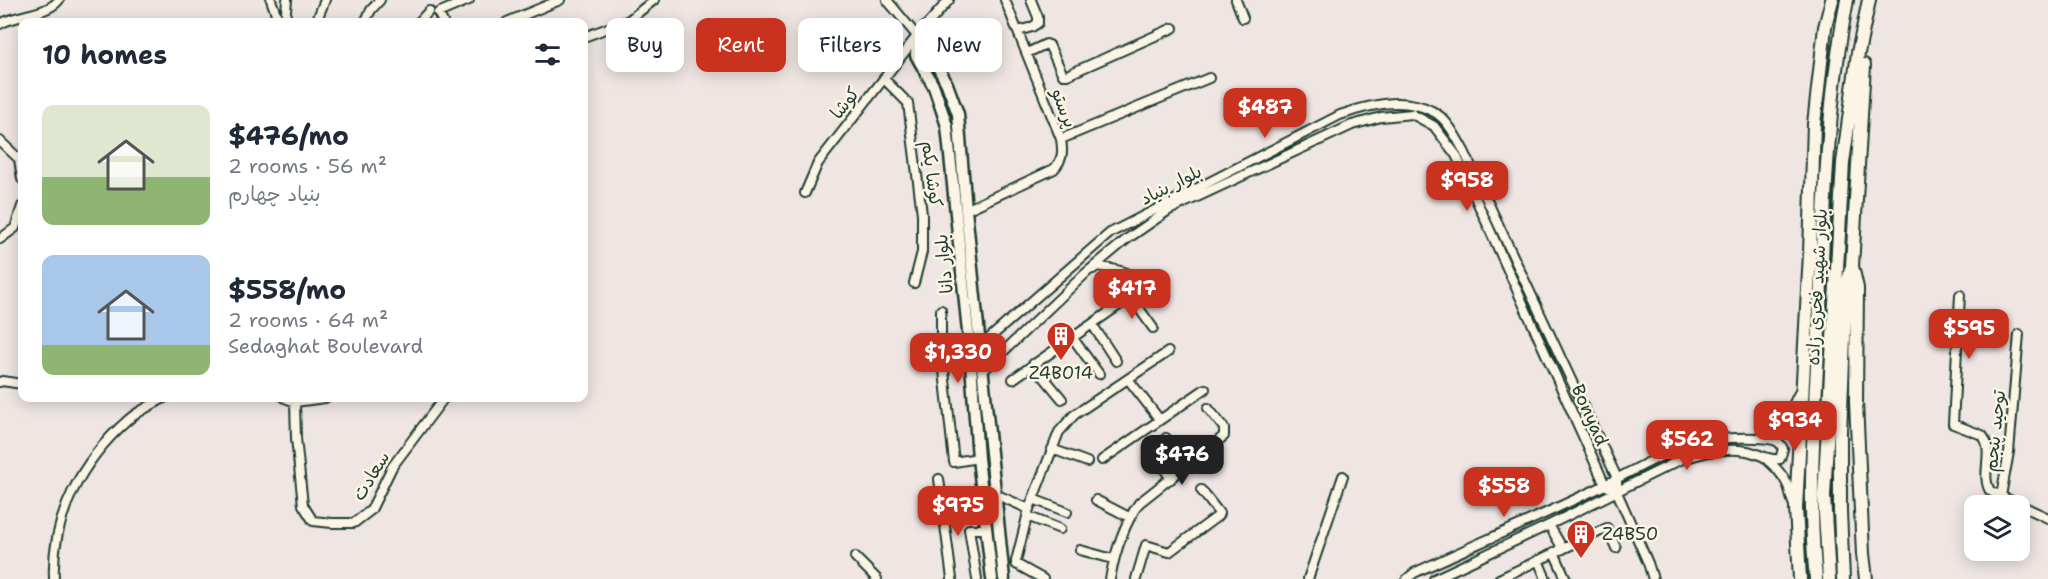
<!DOCTYPE html>
<meta charset="utf-8">
<style>
:root{--surface:#fff;--page:#f2f2f3;--text:#1f2937;--muted:#747a83;--accent:#c8321e}
body{margin:0;font-family:"Shantell Sans","Playpen Sans Arabic",sans-serif;background:var(--page);color:var(--text);height:100vh;display:flex;flex-direction:column;font-size:22px;white-space:nowrap}
*{box-sizing:border-box;margin:0}
p{font-size:20px;color:var(--muted)}
.icon{flex:none;width:33px;height:33px;fill:none;stroke:currentColor;stroke-width:2;stroke-linecap:round;stroke-linejoin:round}
.map{position:relative;flex:1;overflow:hidden}
.drawer{position:absolute;left:18px;top:18px;width:570px;height:384px;display:flex;flex-direction:column;background:var(--surface);border-radius:12px;box-shadow:0 3px 15px #0003}
.drawer>*{flex:none}
.top-card{position:absolute;left:606px;top:18px;width:570px;height:54px;display:flex;gap:12px}
.tools{position:absolute;left:1964px;top:495px;display:grid;gap:12px}
.tools a{display:grid;place-items:center;width:66px;height:66px;border-radius:12px;background:var(--surface);box-shadow:0 3px 15px #0003;font-size:30px}
.price{position:absolute;translate:-50% -51px;padding:0 14px;border-radius:12px;background:var(--accent);color:#fff;font-size:20px;line-height:39px;filter:drop-shadow(0 2px 3px #0008)}
.price::after{content:'';position:absolute;left:50%;top:36px;width:18px;height:14px;margin-left:-9px;background:inherit;clip-path:polygon(0 0,100% 0,50% 100%)}
.price.selected{background:#222;color:#fff}
ul{padding:0;list-style:none}
li{display:flex;align-items:center;gap:18px;height:150px;padding:0 24px}
li span{display:grid;place-items:center;flex:none;width:168px;height:120px;border-radius:12px;color:#555}
li>.icon{margin-inline-start:auto}
span .icon{width:72px;height:72px;fill:#fffc;stroke-width:1}
li b{font-size:26px}
h2{display:flex;justify-content:space-between;align-items:center;height:72px;padding:0 24px;font-size:26px}
.chip{padding:0 21px;border-radius:12px;background:var(--surface);box-shadow:0 3px 15px #0003;font-size:21px;line-height:54px}
.chip.selected{background:var(--accent);color:#fff}
.map>svg:first-child{display:block}
</style>
<div class="map">
<svg width="2048" height="579" viewBox="0 0 2048 579">
<rect width="100%" height="100%" fill="#efe5e2"/>
<filter id="ink" filterUnits="userSpaceOnUse"><feTurbulence type="fractalNoise" baseFrequency=".0167" numOctaves="2"/><feDisplacementMap in="SourceGraphic" scale="12" xChannelSelector="R" yChannelSelector="G"/><feConvolveMatrix kernelMatrix="1 2 1 2 8 2 1 2 1" color-interpolation-filters="sRGB"/></filter>
<g filter="url(#ink)">
<g fill="none" stroke-linecap="round" stroke-linejoin="round">
<!-- street casing -->
<g stroke="#1f3d34" stroke-width="12">
<path id="street" d="M271 0 279 22
M887 0 917 36
M1236 0 1243 18
M285 22 287 0
M316 22 325 0
M365 22 371 10 380 0
M419 22 429 11
M443 22 438 13 469 0
M507 22 560 0
M0 24C16 14 47 15 59 0
M1018 31 1032 27 1038 23V17L1031 0
M584 37 629 20 654 0
M1027 53 1046 44 1049 45 1063 75H1067L1173 28
M884 79 908 103 922 214V252L914 283
M1061 139 1209 78
M0 141 19 159 22 179
M805 193 818 163 917 36 949 0
M966 210 1054 169C1063 159 1063 152 1061 139L1005 0
M0 239 15 228 22 206
M1960 295 1953 424 1982 435C1995 450 1980 475 1990 491L2048 518
M1131 297 1153 328
M941 310V343L954 462 978 458
M1092 324 1116 361
M1072 337 1099 374
M978 348 1110 233 1340 115C1369 105 1403 96 1432 111 1447 118 1456 137 1464 151L1617 478V492
M1033 364 1062 399
M982 372 1086 273 1127 239 1169 210 1352 125 1381 117 1412 114 1434 126 1456 155 1605 485 1617 492 1648 563 1653 579
M1013 379 1138 292 1141 286C1136 271 1111 269 1097 266L1093 269
M1128 379 1160 420 1205 389
M0 382 2 381 22 384
M285 398 295 402 325 398
M295 402 296 438 303 505 313 521 332 523H354L371 510 392 467 444 398
M1166 438 1188 466
M1760 438C1791 429 1787 411 1802 388
M1052 449 1087 462
M1152 451 1171 479
M1766 459C1775 467 1783 474 1788 486 1791 494 1790 500 1796 508
M1102 460 1160 420
M939 479 952 579
M995 494 1029 509
M2001 496 2009 452 2019 334
M1033 499 1067 512
M1096 500 1129 517
M1027 516 1060 529
M1549 525 1563 549
M1080 550 1113 559
M1554 552 1566 579
M855 557 877 579
M1538 560 1546 579
M54 579C51 517 82 460 128 420 138 411 152 405 164 398
M977 579 969 529H985
M1043 579 1016 564V561L1029 509 1059 432 1074 415 1168 352
M1110 579C1115 552 1123 526 1139 503L1224 436V428L1208 408
M1136 579 1146 545 1169 552 1218 516 1219 513 1201 490
M1308 579 1343 476
M1407 579 1414 573C1475 545 1536 518 1597 489 1629 473 1662 453 1696 442 1709 438 1767 435 1778 442 1781 444 1781 445 1783 449L1780 459C1768 461 1758 453 1747 451 1724 447 1702 453 1680 460L1549 525 1434 579
M1499 579 1607 528 1616 548"/>
</g>
<!-- secondary casing -->
<g stroke="#1f3d34" stroke-width="15">
<path id="secondary" d="M917 36 925 43 947 84 958 114 966 210 1004 579
M917 36 916 55 934 87 947 126 970 351 978 458 992 579"/>
</g>
<!-- primary casing -->
<g stroke="#1f3d34" stroke-width="16">
<path id="primary" d="M1864 65 1852 266 1857 288 1856 402 1863 554 1866 579
M1800 579 1796 508 1810 253 1814 124 1825 27 1832 0
M1816 579C1807 496 1815 413 1819 330 1824 220 1826 108 1847 0
M1829 579 1824 496 1843 163 1858 53 1869 0
M1843 579 1840 511V432L1846 289 1851 269"/>
</g>
<!-- street -->
<use href="#street" stroke="#fcf5e5" stroke-width="8"/>
<!-- secondary -->
<use href="#secondary" stroke="#fcf5e5" stroke-width="10"/>
<!-- primary -->
<use href="#primary" stroke="#fcf5e5" stroke-width="12"/>
</g>
</g>
<!-- icons -->
<defs>
<g id="building-pin" transform="scale(1.5)"><path d="M0 17L-7.5 6A9.5 9.5 0 1 1 7.5 6Z" fill="#c8321e" stroke="#fcf5e5"/><path d="M-4-6H4V6H1V3H-1V6H-4ZM-2.5-4.3h1.7v1.8h-1.7ZM.8-4.3h1.7v1.8H.8ZM-2.5-1h1.7V.8h-1.7ZM.8-1h1.7V.8H.8Z" fill="#fff"/></g>
</defs>
<g fill-rule="evenodd">
<use href="#building-pin" x="1061" y="336"/>
<use href="#building-pin" x="1581" y="534"/>
</g>
<g text-anchor="middle" dominant-baseline="central" stroke-width="5" stroke-linejoin="round" paint-order="stroke">
<!-- street labels -->
<g font-size="18" fill="#1f3d34" stroke="#fcf5e5">
<text transform="translate(845 103) rotate(-52)">کوشا</text>
<text transform="translate(1064 108) rotate(69)">پرستو</text>
<text transform="translate(932 174) rotate(83)">کوشا یکم</text>
<text transform="translate(1171 185) rotate(-27)">بلوار بنیاد</text>
<text transform="translate(944 264) rotate(-96)">بلوار دانا</text>
<text transform="translate(1817 287) rotate(-87)">بلوار شهید فخری زاده</text>
<text transform="translate(1590 415) rotate(66)">Bonyad</text>
<text transform="translate(1995 431) rotate(-84)">توحید پنجم</text>
<text transform="translate(371 476) rotate(-59)">سعادت</text>
</g>
<!-- poi labels -->
<g font-size="18" fill="#1f3d34" stroke="#fcf5e5">
<text x="1061" y="373">Z4B014</text>
<text x="1602" y="534" text-anchor="start">Z4B50</text>
</g>
</g>
</svg>
<div class="tools">
<a><svg class="icon" aria-label="layers" viewBox="0 0 24 24"><path d="M12 4l9 5-9 5-9-5zM3 14l9 5 9-5"/></svg></a>
</div>
<b class="price" style="left:1265px;top:139px">$487</b>
<b class="price" style="left:1467px;top:212px">$958</b>
<b class="price" style="left:1132px;top:320px">$417</b>
<b class="price" style="left:1969px;top:360px">$595</b>
<b class="price" style="left:958px;top:384px">$1,330</b>
<b class="price" style="left:1795px;top:452px">$934</b>
<b class="price" style="left:1687px;top:471px">$562</b>
<b class="price selected" style="left:1182px;top:486px">$476</b>
<b class="price" style="left:1504px;top:518px">$558</b>
<b class="price" style="left:958px;top:537px">$975</b>
<div class="top-card">
<a class="chip">Buy</a>
<a class="chip selected">Rent</a>
<a class="chip">Filters</a>
<a class="chip">New</a>
</div>
<section class="drawer">
<h2>10 homes<svg class="icon" aria-label="filters" viewBox="0 0 24 24"><path d="M4 7h16M4 17h16"/><circle cx="9" cy="7" r="2"/><circle cx="15" cy="17" r="2"/></svg></h2>
<ul>
<li><span style="background:linear-gradient(#dfe7d0 60%,#8fb573 0)"><svg class="icon" aria-label="home" viewBox="0 0 24 24"><path d="M3 11l9-7 9 7M6 9v11h12V9"/></svg></span><div><b>$476/mo</b><p>2 rooms · 56 m²</p><p>بنیاد چهارم</p></div></li>
<li><span style="background:linear-gradient(#a9c7e8 75%,#8fb573 0)"><svg class="icon" aria-label="home" viewBox="0 0 24 24"><path d="M3 11l9-7 9 7M6 9v11h12V9"/></svg></span><div><b>$558/mo</b><p>2 rooms · 64 m²</p><p>Sedaghat Boulevard</p></div></li>
</ul>
</section>
</div>
